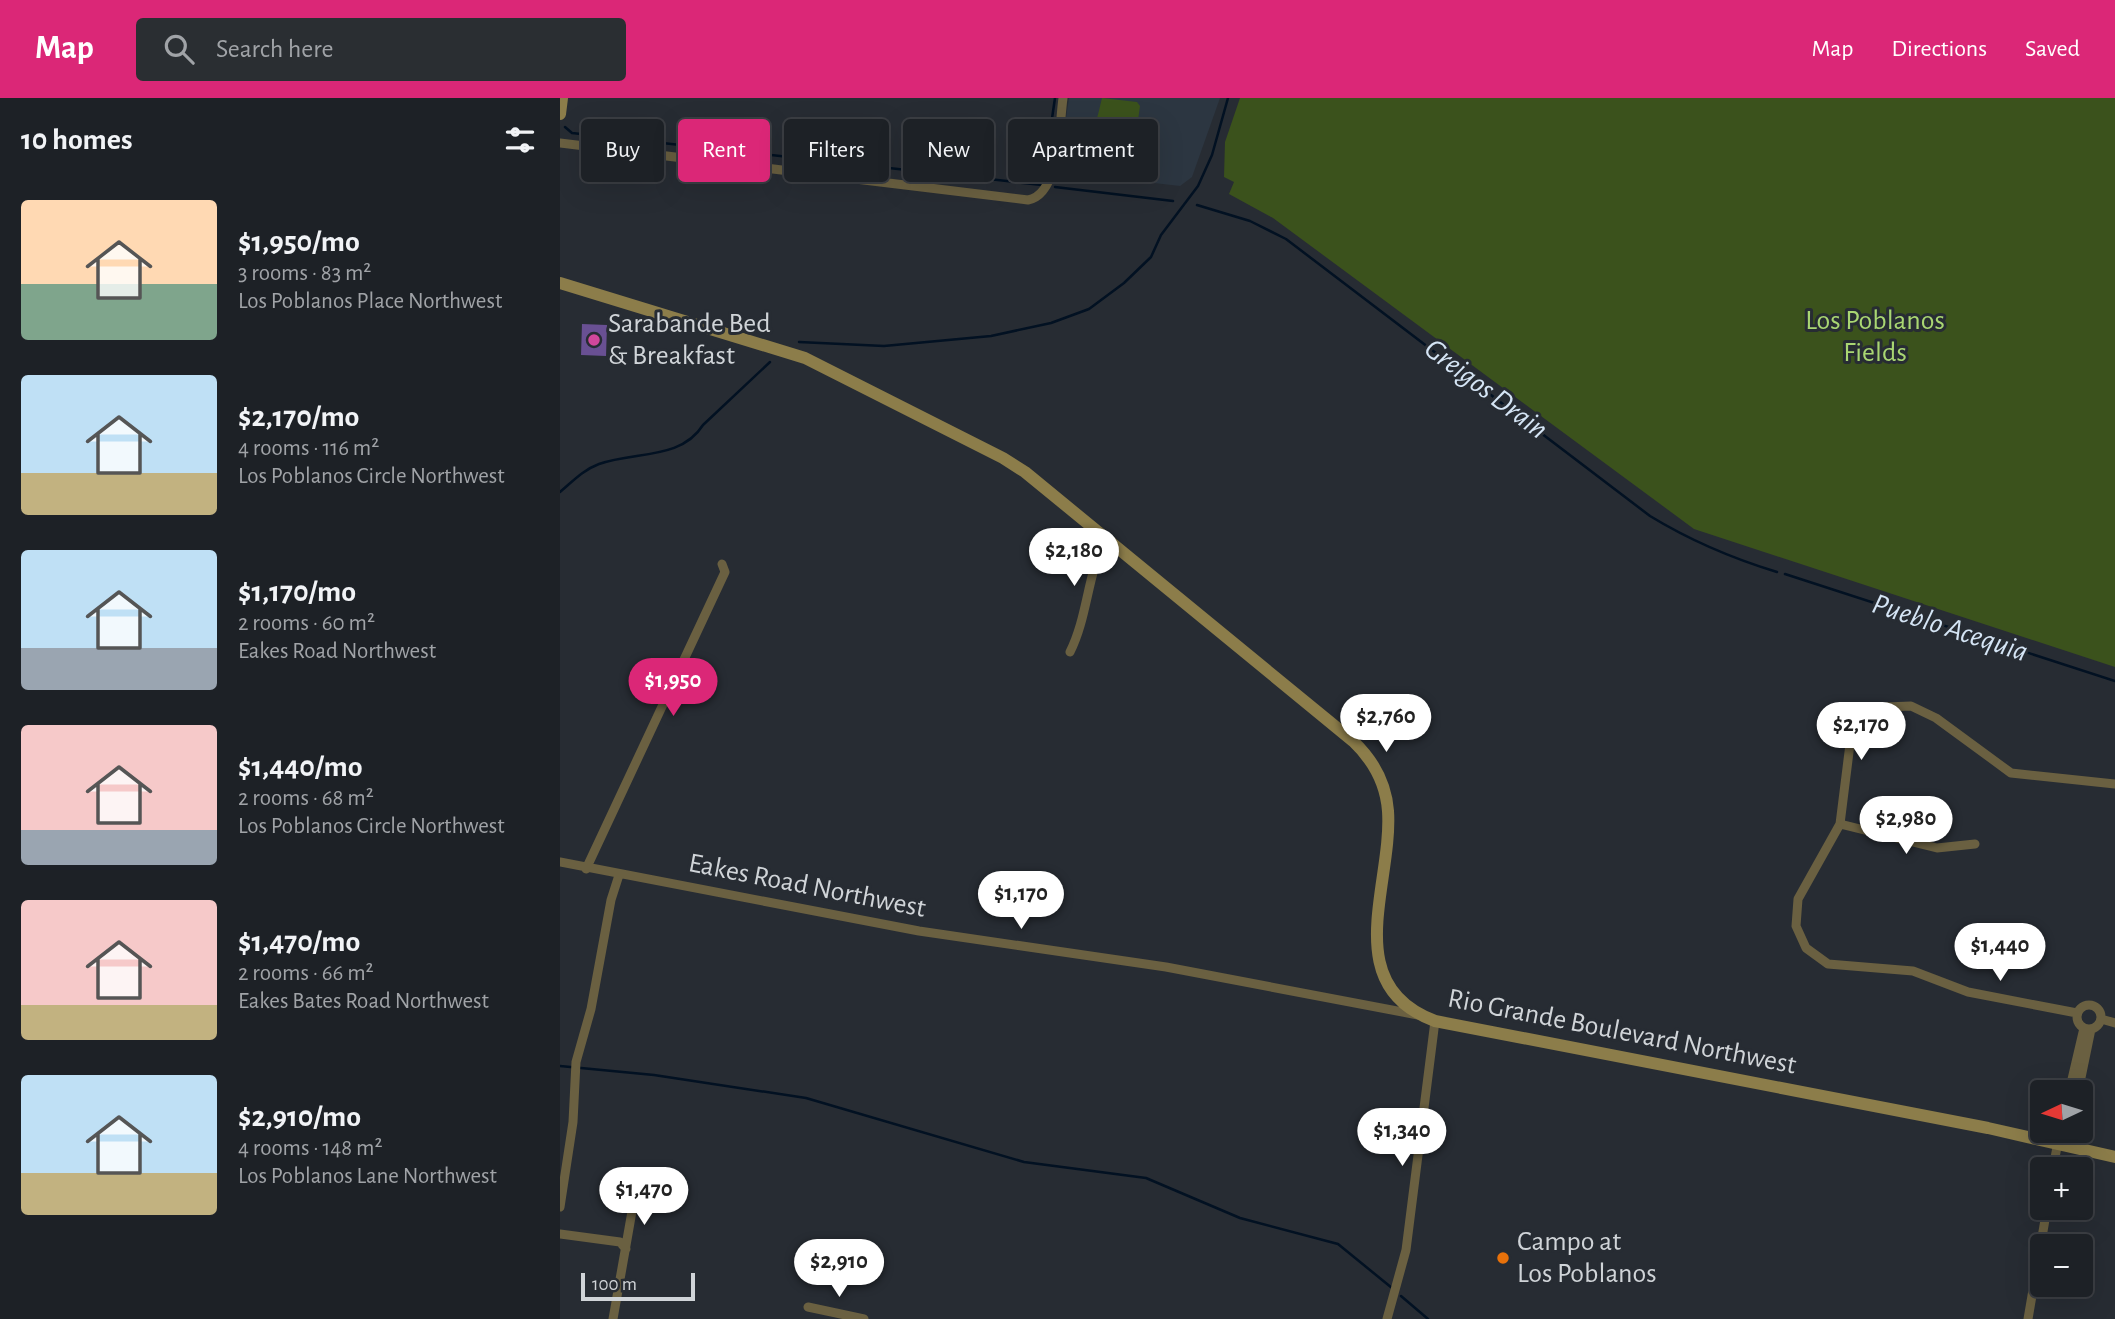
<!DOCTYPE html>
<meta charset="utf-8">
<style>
:root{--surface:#1d2126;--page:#2a2e32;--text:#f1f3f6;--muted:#a0a3a7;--line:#3b3e43;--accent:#db2777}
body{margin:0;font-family:"Alegreya Sans",sans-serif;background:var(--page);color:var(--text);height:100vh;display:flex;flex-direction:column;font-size:26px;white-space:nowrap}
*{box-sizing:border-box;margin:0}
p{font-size:23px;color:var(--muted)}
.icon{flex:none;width:38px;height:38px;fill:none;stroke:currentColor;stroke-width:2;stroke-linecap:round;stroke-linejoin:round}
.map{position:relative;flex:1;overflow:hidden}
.sheet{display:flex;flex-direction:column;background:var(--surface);width:560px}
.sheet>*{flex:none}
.banner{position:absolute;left:21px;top:21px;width:665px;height:63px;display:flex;gap:14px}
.needle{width:46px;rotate:266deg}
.fabs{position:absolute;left:1470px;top:982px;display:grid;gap:14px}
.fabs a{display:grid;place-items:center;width:63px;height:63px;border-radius:7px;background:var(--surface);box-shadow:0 7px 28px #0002,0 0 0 2px var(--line);font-size:35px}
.scale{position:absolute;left:21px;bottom:18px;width:114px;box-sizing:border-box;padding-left:7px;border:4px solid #d0d4d8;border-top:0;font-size:19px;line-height:24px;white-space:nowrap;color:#d0d4d8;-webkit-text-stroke:5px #272c33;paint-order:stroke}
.price{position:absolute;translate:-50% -60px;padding:0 16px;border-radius:24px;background:#fff;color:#222;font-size:23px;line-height:46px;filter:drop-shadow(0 2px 4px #0008)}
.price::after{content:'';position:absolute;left:50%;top:42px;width:21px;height:16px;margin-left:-10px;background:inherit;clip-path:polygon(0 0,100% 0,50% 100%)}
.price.active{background:var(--accent);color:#fff}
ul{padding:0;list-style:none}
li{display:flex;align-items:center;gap:21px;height:175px;padding:0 21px}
li span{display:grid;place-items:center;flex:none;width:196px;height:140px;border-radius:7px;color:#555}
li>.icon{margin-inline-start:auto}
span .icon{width:84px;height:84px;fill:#fffc;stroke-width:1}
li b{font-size:30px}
h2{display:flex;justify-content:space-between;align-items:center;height:84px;padding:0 21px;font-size:30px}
.chip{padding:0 24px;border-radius:7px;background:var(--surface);box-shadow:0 7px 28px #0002,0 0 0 2px var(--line);font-size:24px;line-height:63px}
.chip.active{background:var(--accent);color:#fff}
header{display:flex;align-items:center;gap:42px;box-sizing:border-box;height:98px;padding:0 35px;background:var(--accent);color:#fff}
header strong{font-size:33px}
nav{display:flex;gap:38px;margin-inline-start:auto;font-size:24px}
.search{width:490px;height:63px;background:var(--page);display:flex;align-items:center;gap:18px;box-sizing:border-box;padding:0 24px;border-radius:7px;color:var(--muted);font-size:26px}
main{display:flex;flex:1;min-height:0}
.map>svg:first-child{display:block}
</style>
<header>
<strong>Map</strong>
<div class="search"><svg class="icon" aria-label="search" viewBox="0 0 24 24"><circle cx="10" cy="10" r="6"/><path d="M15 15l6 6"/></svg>Search here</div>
<nav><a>Map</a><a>Directions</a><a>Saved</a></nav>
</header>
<main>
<section class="sheet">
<h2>10 homes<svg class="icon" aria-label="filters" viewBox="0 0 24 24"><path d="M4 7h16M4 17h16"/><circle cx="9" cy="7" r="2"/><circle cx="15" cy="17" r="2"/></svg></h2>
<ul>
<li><span style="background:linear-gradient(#ffd9b3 60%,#7fa58c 0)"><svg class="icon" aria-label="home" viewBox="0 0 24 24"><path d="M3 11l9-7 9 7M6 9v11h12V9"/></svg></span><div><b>$1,950/mo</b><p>3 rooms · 83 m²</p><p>Los Poblanos Place Northwest</p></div></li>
<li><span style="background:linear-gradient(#bfe0f5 70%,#c2b280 0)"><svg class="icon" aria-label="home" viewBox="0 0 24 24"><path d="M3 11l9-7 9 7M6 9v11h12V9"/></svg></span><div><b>$2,170/mo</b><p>4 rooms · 116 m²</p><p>Los Poblanos Circle Northwest</p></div></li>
<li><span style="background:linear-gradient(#bfe0f5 70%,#9aa5b1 0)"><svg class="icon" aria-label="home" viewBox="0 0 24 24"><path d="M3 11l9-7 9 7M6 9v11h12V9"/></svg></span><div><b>$1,170/mo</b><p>2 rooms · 60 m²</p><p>Eakes Road Northwest</p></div></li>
<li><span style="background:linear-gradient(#f6c9c9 75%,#9aa5b1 0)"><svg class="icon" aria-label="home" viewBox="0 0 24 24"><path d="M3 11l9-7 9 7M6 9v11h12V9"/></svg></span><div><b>$1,440/mo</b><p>2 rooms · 68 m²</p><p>Los Poblanos Circle Northwest</p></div></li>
<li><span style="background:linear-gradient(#f6c9c9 75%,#c2b280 0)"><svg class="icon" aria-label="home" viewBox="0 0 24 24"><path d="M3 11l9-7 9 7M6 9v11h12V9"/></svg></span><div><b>$1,470/mo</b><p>2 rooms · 66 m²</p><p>Eakes Bates Road Northwest</p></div></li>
<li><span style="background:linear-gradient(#bfe0f5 70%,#c2b280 0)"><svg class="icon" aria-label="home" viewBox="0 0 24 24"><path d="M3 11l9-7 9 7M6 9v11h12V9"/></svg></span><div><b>$2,910/mo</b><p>4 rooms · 148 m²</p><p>Los Poblanos Lane Northwest</p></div></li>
</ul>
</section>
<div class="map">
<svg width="1555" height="1221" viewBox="0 0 1555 1221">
<rect width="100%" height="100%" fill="#272c33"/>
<!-- built -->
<path fill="#2c3641" d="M509 0H660L632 79 620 88 498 74Z"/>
<!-- green -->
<path fill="#3b521c" d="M542 0 577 4 580 8 572 65 509 57 508 48C536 37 535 28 542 0Z
M680 0H1555V569L1134 431 713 120 669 96 674 84 664 79 665 44Z"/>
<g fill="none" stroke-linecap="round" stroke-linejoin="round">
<!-- stream -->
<path stroke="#021122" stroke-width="2.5" d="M5 29 12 35 482 87
M485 68 495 0
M495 89 613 103
M637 107 690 123 726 141 1090 418C1131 443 1171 460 1217 474
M239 244 324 248 431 238 491 225 529 211 564 185 591 159 601 137 638 88 652 57 668 0
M0 394C13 383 23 372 39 366 75 353 121 362 143 327L210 264
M1225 476 1555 583
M0 968 94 977 246 1000 464 1064 586 1080 680 1120 778 1146 832 1190
M841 1198 868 1221"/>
</g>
<!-- building -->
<path fill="#695093" d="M22 226 47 227 46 258 21 257Z"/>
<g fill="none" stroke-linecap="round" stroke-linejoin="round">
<!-- street -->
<path stroke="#6a6041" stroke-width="9" d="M0 45 468 102C500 96 499 28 503 0
M510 554C528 518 527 476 546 440
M1280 726 1377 750 1415 746
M0 764 359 833 606 869 858 917
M26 771 165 474 162 466
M1517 919a12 12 0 1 1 24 0a12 12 0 1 1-24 0Z
M1517 915 1408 894 1353 873 1268 866 1246 850 1236 828 1238 801 1280 726 1291 638 1304 620 1326 609 1351 608 1376 620 1451 675 1555 686
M1541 921 1555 925
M1509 994 1524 930
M1518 994 1531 931
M1509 1049 1512 1032
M1493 1071 1500 1032
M0 1109 13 1024 16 964 31 911 51 802 59 777
M0 1136 60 1144 66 1151
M248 1209 304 1221
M53 1221 74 1102
M827 1221 846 1152 875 923
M1468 1221 1487 1110"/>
<!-- secondary -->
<path stroke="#8c7d4a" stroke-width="12" d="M0 16 2 0
M0 185 245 260 443 360 465 374 793 643C813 662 826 686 828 713 833 786 778 887 875 923L1428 1030 1555 1059"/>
</g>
<!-- markers -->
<circle fill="#d1479c" stroke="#272c33" stroke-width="2.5" cx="34" cy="242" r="7"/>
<circle fill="#e8710a" stroke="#272c33" stroke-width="2.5" cx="943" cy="1160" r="7"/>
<g text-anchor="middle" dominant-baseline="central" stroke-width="6" stroke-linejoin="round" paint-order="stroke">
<!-- park labels -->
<g font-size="28" fill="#a9d672" stroke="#272c33">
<text x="1315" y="223">Los Poblanos<tspan x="1315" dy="32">Fields</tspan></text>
</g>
<!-- poi labels -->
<g font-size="28" fill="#d0d4d8" stroke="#272c33" text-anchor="start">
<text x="48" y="226">Sarabande Bed<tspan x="48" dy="32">&amp; Breakfast</tspan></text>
<text x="957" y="1144">Campo at<tspan x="957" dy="32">Los Poblanos</tspan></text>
</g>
<!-- street labels -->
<g font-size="28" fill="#d0d4d8" stroke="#272c33">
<text transform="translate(247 788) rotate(11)">Eakes Road Northwest</text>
<text transform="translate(1062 934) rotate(11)">Rio Grande Boulevard Northwest</text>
</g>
<!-- water labels -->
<g font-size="30" font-style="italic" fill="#d5e5f5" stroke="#272c33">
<text transform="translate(926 291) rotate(37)">Greigos Drain</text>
<text transform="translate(1390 530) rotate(18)">Pueblo Acequia</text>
</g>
</g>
</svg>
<div class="fabs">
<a><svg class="needle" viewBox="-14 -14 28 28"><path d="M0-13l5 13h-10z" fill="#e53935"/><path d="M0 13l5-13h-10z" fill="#a0a3a7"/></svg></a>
<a>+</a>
<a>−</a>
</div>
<div class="scale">100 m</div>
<b class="price" style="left:514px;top:490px">$2,180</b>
<b class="price active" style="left:113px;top:620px">$1,950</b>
<b class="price" style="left:826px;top:656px">$2,760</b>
<b class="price" style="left:1301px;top:664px">$2,170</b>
<b class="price" style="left:1346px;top:758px">$2,980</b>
<b class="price" style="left:461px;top:833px">$1,170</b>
<b class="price" style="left:1440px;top:885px">$1,440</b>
<b class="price" style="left:842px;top:1070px">$1,340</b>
<b class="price" style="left:84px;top:1129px">$1,470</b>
<b class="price" style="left:279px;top:1201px">$2,910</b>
<div class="banner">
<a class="chip">Buy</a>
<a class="chip active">Rent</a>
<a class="chip">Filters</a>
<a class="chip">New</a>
<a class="chip">Apartment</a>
</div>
</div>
</main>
